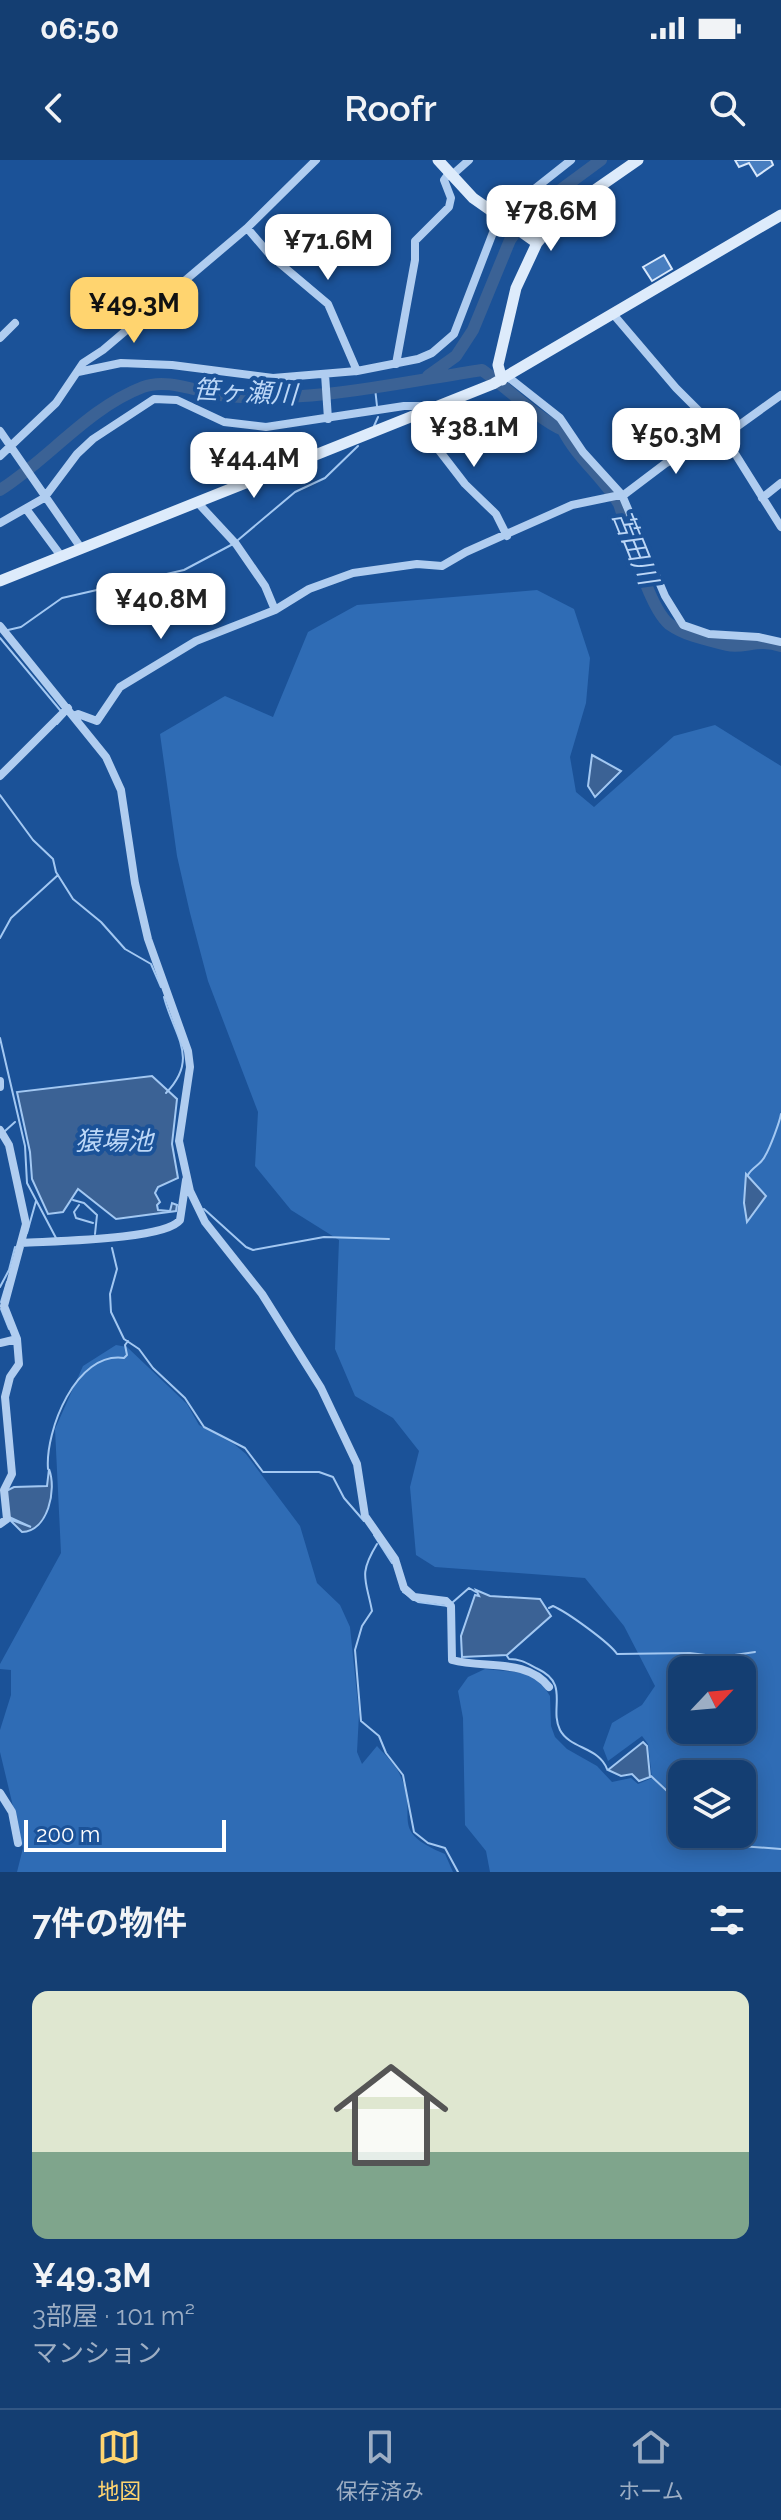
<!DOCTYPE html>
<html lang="ja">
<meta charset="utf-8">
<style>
:root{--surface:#143e72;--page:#21497a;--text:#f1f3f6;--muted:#9daec4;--line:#335784;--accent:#ffd46f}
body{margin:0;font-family:Raleway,"Noto Sans JP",sans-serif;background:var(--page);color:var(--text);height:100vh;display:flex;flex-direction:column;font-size:30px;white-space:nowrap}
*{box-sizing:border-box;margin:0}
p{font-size:26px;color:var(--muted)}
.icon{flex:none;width:44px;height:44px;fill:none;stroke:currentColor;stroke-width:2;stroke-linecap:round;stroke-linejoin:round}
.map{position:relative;height:1712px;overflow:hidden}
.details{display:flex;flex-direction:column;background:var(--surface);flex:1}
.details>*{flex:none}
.needle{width:52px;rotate:64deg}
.tools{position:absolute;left:668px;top:1496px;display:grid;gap:16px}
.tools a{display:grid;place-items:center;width:88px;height:88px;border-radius:16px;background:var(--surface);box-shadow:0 4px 20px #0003,0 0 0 2px var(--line);font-size:40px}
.scale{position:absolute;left:24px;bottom:20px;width:202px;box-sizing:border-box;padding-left:8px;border:4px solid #fff;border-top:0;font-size:22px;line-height:28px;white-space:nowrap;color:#fff;-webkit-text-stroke:6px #1b5298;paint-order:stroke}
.price{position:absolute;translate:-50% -68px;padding:0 18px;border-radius:16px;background:#fff;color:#222;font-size:26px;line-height:52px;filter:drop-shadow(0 2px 4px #0008)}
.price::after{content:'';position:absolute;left:50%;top:48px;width:24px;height:18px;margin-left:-12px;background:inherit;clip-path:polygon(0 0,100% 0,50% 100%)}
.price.selected{background:var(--accent);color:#111}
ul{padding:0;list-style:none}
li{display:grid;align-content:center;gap:16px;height:424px;padding:0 32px}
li+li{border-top:2px solid var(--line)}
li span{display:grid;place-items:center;height:248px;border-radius:16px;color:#555}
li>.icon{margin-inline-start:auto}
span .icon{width:144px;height:144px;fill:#fffc;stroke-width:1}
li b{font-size:34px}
h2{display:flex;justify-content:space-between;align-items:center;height:96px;padding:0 32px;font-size:34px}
.status{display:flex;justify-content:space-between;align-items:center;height:56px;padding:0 40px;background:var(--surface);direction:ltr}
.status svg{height:22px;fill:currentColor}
header{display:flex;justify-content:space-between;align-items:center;height:104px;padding:0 32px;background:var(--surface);font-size:36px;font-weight:600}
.tabs{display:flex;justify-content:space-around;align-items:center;height:112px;border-top:2px solid var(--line);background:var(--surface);font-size:22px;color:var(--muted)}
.tabs a{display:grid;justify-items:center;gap:4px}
.tabs .selected{color:var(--accent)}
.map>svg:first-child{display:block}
</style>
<div class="status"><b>06:50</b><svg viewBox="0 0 49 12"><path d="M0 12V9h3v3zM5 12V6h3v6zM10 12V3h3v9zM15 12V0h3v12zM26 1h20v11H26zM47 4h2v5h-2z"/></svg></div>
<header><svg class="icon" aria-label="back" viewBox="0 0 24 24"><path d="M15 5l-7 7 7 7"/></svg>Roofr<svg class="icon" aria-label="search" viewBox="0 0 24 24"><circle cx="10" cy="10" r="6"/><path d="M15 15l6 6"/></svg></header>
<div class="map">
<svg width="781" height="1712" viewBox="0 0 781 1712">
<rect width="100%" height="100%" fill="#1b5298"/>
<!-- green -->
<path fill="#2f6cb5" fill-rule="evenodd" d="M537 430 574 449 590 498 586 543 570 597 576 632 594 647 674 576 715 565 781 606V1712H490L486 1691 465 1665 463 1558 458 1531 468 1517 485 1509 524 1513 539 1519 550 1536 551 1566 555 1577 567 1589 597 1606 612 1622 631 1618 638 1624 652 1618 648 1584 642 1576 608 1601 603 1588 612 1563 642 1545 655 1526 624 1466 585 1418 435 1407 416 1395 410 1327 419 1291 393 1258 355 1236 335 1189 339 1080 291 1050 255 1006 258 952 208 821 190 753 177 696 160 574 225 536 273 557 308 472 357 445ZM682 1510H742V1570H682ZM682 1614H742V1674H726L720 1682 707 1679 709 1674H682Z
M116 1185 127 1187 187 1244 199 1265 234 1284 246 1294 300 1366 317 1423 340 1445 350 1467 359 1554 357 1592 362 1604 377 1586C385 1595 397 1606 401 1617 419 1659 387 1670 445 1694L453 1712H17L23 1688 0 1592V1570L11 1535V1510L0 1509V1504L61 1393 55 1269 83 1206Z"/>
<!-- water -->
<path fill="#3b6295" stroke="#a3c8f2" stroke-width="2" d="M592 595 621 611 595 637 588 626Z
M152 916 177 939 172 984 178 1018 158 1027 155 1033 160 1042 157 1045 158 1050 170 1051 172 1043 177 1045 176 1051 116 1059 78 1029 63 1052 48 1054 32 1019 30 992 17 932Z
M746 1014 766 1036 747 1062 744 1043Z
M49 1309C57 1330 48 1371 22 1372L9 1359 31 1367 9 1357 6 1331 14 1327 47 1326Z
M476 1430 490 1436 540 1439 551 1456 507 1495 462 1497 461 1476 475 1435 479 1436Z
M643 1582 647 1586 650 1617 639 1621 632 1614 621 1616 608 1610Z"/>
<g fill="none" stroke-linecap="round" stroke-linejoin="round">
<!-- stream -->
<path stroke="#a3c8f2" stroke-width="2" d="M375 228 377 246
M374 266 378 257
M238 380 295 332 325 318 358 286
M8 470 21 467 62 438 184 410 233 384
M0 478 60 550
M57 564 65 555
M0 635 33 680 53 699 56 712 73 739 101 762 125 789 151 804 161 827
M0 778 11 758 58 715
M164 837C174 876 200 898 166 933
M0 878 25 986 27 1023 56 1078
M5 971 15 962
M748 1015C752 1007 761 1005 765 996 770 988 780 961 781 954
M73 1040 84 1043 97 1055 95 1074
M79 1045 74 1052 76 1058 93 1063
M204 1049 246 1087 253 1090 324 1077 389 1079
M27 1073 36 1041
M112 1088 117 1109 110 1134 111 1152 124 1179 139 1189 153 1208 185 1238 204 1267 245 1288 263 1312H319L333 1317 344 1338 364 1361
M0 1127 9 1110 15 1087
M1 1142 7 1122
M1 1149 9 1169
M48 1309C45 1271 76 1191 124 1198L127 1195 125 1185 128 1181
M374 1375 392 1403
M377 1384C358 1415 366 1419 372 1451L362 1466 355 1490 361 1561 379 1576 386 1593 403 1615 414 1672 428 1683 445 1688 458 1712
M403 1432 418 1442 448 1446
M453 1442 469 1428 476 1432
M549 1448 553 1446C567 1452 610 1483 617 1494L690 1493 721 1497 755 1492
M507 1496 509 1499C522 1499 528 1504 538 1509 570 1524 549 1548 560 1570 570 1589 599 1587 607 1609
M651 1616 682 1645
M725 1678 740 1686 781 1689"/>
<!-- river -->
<path stroke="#3b6295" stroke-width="12" d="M428 216 456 196 473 170 510 80 529 53 601 0
M0 330C49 299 88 248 143 227 169 217 201 234 227 236 313 243 397 223 482 210 508 228 536 258 563 270 577 298 603 317 619 344 629 372 648 447 669 464 686 476 707 480 727 485 744 489 758 478 781 486"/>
</g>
<!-- building -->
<path fill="#487ec0" stroke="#d7e7fb" stroke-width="2" d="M735 0H771L773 5 757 16 749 3 739 7Z
M664 95 672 109 652 121 643 107Z"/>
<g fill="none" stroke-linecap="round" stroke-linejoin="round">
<!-- street -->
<path stroke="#b0cdf0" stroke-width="8" d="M451 16 469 0
M247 68 271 96 328 144 357 211
M613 154 676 228 724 276 781 367
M0 178 15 163
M396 204 415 100V81L449 47 451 38 444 20 449 13
M78 212 121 203 172 205 273 218 357 211 418 199 432 193 454 174 499 57 571 0
M325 214 328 259
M508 217 560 258 583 292 622 335 665 436 683 465 709 474 758 477 781 482
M419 255 432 269 438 289 465 324 496 354 507 376
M0 271 81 388
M0 296 56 243 83 203 103 190 247 68 316 0
M762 338 781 323
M198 343 236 384 265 426 275 450
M27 350 61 396
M0 363 44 338 77 294 93 279 154 239 177 240 224 262 266 267 404 246H425L429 251
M0 466 106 597 121 630 135 723 148 779 188 891 190 907 179 981 190 1031 205 1062 262 1134 321 1228 357 1304 365 1356 395 1399 404 1428 414 1437 446 1441 451 1446 452 1500C484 1509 527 1498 549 1527
M74 556 78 554 97 561 120 527 196 481 275 450 309 429 353 413 417 404 442 406 466 392 572 345 625 334 666 303 724 276 781 235
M0 616 68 548
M0 921V927
M0 970 9 985 26 1064 4 1146 17 1179 19 1204 10 1217 5 1237 12 1314 4 1330 7 1359 0 1364
M22 1083C51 1081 165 1080 180 1060L186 1020
M0 1183 17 1179
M0 1633 12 1652 18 1683"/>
<!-- secondary -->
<path stroke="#ddebfb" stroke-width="11" d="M438 0 473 38 537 83
M502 220 498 205 516 128 537 83 563 52 638 0
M0 421 493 224 781 55"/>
</g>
<g text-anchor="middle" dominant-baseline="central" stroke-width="8" stroke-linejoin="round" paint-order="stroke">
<!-- water labels -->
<g font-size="26" font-style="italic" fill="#bcd7f7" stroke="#1b5298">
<text transform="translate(245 232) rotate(3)">笹ヶ瀬川</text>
<text transform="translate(635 387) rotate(68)">苫田川</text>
<text x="114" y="981">猿場池</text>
</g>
</g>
</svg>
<div class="tools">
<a><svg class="needle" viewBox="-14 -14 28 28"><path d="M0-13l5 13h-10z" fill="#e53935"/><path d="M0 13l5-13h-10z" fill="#9daec4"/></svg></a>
<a><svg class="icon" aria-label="layers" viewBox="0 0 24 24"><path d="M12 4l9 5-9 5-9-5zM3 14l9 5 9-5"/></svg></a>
</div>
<div class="scale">200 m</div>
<b class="price" style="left:551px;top:93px">¥78.6M</b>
<b class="price" style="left:328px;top:122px">¥71.6M</b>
<b class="price selected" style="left:134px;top:185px">¥49.3M</b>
<b class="price" style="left:474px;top:309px">¥38.1M</b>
<b class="price" style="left:676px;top:316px">¥50.3M</b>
<b class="price" style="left:254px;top:340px">¥44.4M</b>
<b class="price" style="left:161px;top:481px">¥40.8M</b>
</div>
<section class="details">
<h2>7件の物件<svg class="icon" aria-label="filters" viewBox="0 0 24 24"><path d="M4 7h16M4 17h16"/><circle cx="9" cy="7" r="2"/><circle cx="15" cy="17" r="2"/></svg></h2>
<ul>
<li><span style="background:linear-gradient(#dfe7d0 65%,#7fa58c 0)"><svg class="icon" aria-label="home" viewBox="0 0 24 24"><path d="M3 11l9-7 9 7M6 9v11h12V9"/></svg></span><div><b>¥49.3M</b><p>3部屋 · 101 m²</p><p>マンション</p></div></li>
</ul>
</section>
<nav class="tabs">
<a class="selected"><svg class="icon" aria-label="map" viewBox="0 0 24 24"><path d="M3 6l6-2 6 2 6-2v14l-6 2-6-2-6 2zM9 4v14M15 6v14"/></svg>地図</a>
<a><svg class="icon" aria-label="saved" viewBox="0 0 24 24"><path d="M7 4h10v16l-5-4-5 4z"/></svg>保存済み</a>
<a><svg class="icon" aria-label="home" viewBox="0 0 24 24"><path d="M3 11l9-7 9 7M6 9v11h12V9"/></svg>ホーム</a>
</nav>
